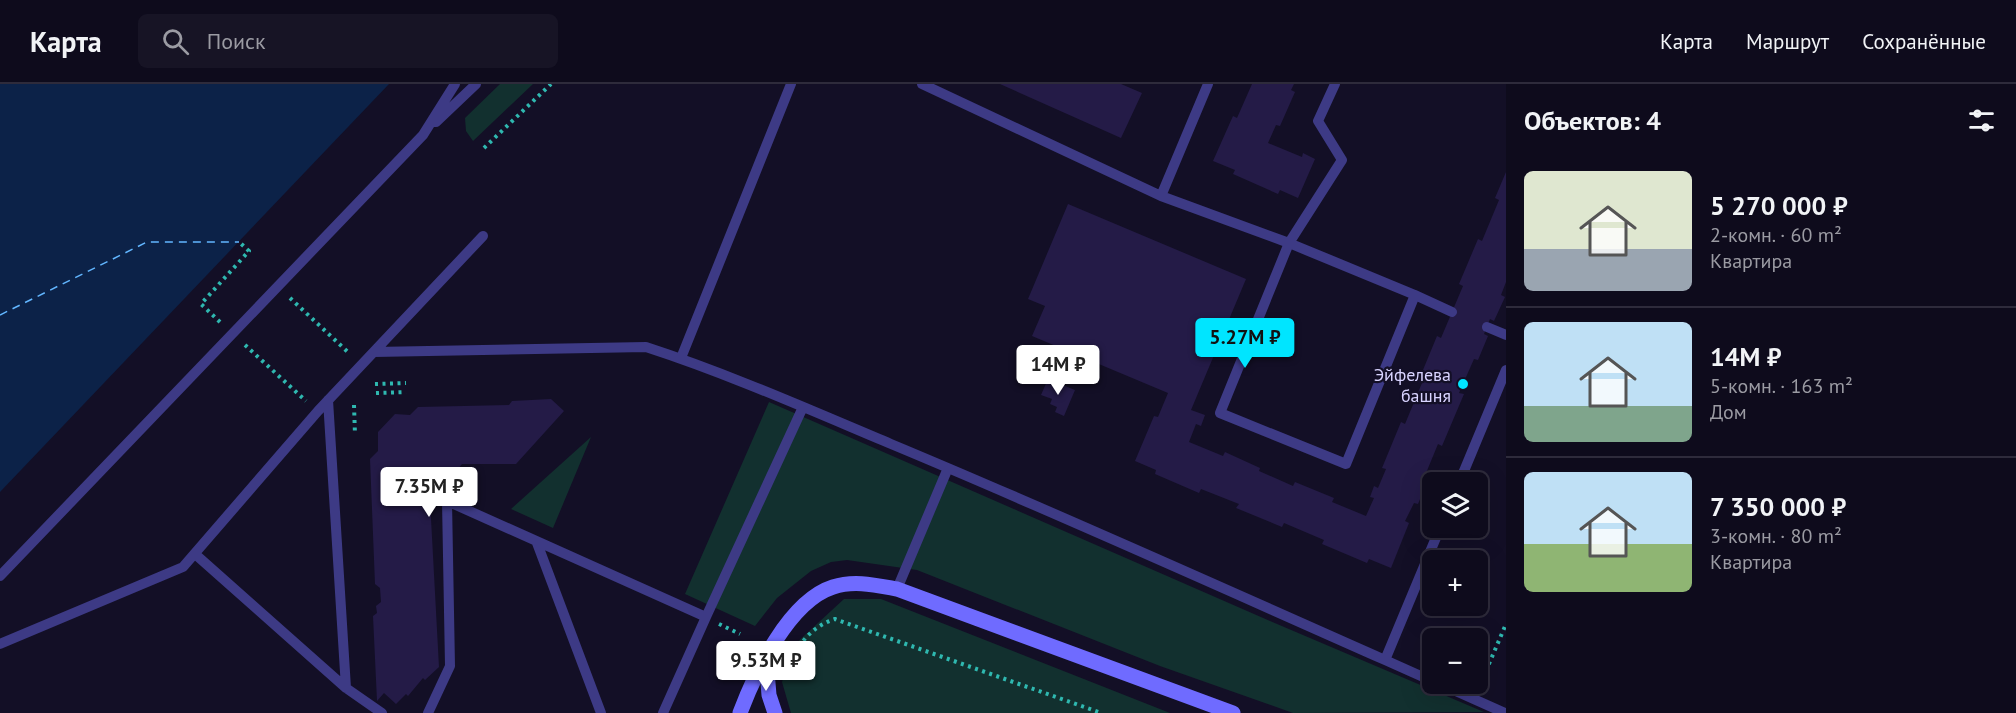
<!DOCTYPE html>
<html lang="ru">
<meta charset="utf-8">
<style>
:root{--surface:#0e0b1c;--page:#171425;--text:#f1f3f6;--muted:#9b9ba3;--line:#2e2b3b;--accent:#00e5ff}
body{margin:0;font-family:"PT Sans",sans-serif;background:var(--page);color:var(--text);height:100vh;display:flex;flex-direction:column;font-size:22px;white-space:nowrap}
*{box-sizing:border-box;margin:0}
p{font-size:20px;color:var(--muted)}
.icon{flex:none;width:33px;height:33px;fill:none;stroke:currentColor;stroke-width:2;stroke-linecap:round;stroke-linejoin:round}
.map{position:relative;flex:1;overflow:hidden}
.sheet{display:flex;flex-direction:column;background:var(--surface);width:510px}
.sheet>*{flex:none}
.tools{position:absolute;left:1422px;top:388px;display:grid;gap:12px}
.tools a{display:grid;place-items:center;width:66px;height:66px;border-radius:9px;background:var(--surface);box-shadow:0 6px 24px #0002,0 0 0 2px var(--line);font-size:30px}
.price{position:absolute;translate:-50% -51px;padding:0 14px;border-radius:6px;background:#fff;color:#222;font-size:20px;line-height:39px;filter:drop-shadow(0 2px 3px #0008)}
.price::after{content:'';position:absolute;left:50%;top:36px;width:18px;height:14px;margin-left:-9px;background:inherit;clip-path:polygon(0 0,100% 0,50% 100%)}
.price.active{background:var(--accent);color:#111}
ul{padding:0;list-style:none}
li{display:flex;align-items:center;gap:18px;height:150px;padding:0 18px}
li+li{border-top:2px solid var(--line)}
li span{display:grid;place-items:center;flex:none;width:168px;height:120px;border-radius:9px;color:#555}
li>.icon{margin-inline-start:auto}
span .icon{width:72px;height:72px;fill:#fffc;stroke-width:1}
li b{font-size:26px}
h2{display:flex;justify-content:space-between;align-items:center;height:72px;padding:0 18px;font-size:26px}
header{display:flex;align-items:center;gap:36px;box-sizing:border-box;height:84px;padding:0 30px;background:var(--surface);border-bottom:2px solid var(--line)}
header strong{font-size:28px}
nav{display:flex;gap:33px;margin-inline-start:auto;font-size:21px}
.search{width:420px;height:54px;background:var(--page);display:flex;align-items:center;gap:15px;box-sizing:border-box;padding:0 21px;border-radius:9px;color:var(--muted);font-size:22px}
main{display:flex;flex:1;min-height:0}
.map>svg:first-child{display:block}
</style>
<header>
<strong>Карта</strong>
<div class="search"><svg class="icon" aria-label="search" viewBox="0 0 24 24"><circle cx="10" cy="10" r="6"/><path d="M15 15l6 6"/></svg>Поиск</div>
<nav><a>Карта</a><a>Маршрут</a><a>Сохранённые</a></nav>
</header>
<main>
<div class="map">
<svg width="1506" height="629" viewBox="0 0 1506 629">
<rect width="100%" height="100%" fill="#130f26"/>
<!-- green -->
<path fill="#12302f" d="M500 0H533L473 57 466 47 465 34Z
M769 318 1270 537 1484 628 1293 629 1160 582 917 486 847 476 831 478 811 487 777 514 755 542 685 510Z
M591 353 553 444 511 425Z
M844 515H881L1170 629H791L782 598 793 562Z"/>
<!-- water -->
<path fill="#0c2248" d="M0 0H389L0 408Z"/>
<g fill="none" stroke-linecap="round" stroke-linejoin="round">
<!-- ferry -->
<path stroke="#62b6ff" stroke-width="1.5" stroke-dasharray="8 6" stroke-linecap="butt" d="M0 231 147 158H239"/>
</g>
<!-- building -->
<path fill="#241b47" d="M1000 0H1121L1142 9 1121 54Z
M1252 0H1294L1291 6 1295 8 1280 42 1276 41 1268 59 1302 73 1303 69 1315 75 1298 114 1280 106 1278 110 1233 90 1235 86 1213 77 1233 32 1237 34Z
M1506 88V198L1501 211 1505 213 1494 237 1490 235 1484 250 1488 252 1478 276 1474 275 1459 309 1464 310 1442 362 1438 360 1424 394 1428 396 1418 420 1414 419 1405 437 1409 439 1391 484 1369 475 1367 479 1322 460 1324 456 1284 439 1282 443 1236 424 1239 420 1201 405 1199 409 1155 390 1156 386 1135 377 1154 332 1158 333 1168 309 1032 252 1045 222 1028 215 1068 120 1246 195 1191 326 1205 331 1201 342 1196 340 1189 358 1223 372 1225 368 1260 384 1259 387 1293 402 1295 398 1334 414 1332 418 1366 432 1374 414 1370 413 1374 402 1378 404 1386 385 1382 384 1401 338 1405 340 1422 299 1418 298 1437 252 1441 254 1463 202 1459 200 1478 155 1482 157 1499 116 1495 114Z
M1048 295 1075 306 1064 332 1055 328 1057 323 1050 320 1052 315 1041 311Z
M551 315 564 327 516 380H462L457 386 461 389 443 410 434 412 430 416 439 583 425 596 423 594 408 612 406 610 396 620 384 609 377 617 373 532 377 529 376 522 381 518 380 504 375 500 370 375 378 367V348L395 330 410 331 418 323 509 321 512 317Z"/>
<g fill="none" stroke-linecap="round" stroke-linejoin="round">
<!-- path -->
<path stroke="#2fb8b0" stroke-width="4" stroke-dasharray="3 4.5" stroke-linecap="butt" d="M484 64 551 0
M290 214 350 270
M220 238 201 220 249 167 239 158
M245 261 306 317
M375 300 406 299
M376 309 406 308
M354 321 355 351
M719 540 740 550
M789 591C793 564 810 543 835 535L1101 629
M1480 601 1506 540"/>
<!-- lane -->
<path stroke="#3d3a85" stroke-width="10" d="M922 0 1161 112 1289 159 1342 76 1318 37 1335 0
M436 38 476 0
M1161 112 1208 0
M1415 211 1289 159 1220 329 1346 380 1415 211 1452 228
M1487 243 1506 251
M374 268 646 263C729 290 810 326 891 360 1057 429 1220 503 1385 576
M681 274 791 0
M328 316 346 604
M1459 399 1506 286
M537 459 601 629
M195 470 346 604 382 629
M0 492 423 51 455 0
M897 505 948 384
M0 560 183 483 318 327 483 152
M1432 597 1385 576 1440 444
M1440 600 1505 629
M428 629 450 582 447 417 706 533 803 323
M663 629 706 533"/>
<!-- secondary -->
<path stroke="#6f6bff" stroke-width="15" d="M766 575 769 611 775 629
M740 629C755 589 789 517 833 503 854 496 875 501 897 505L1233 629"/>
</g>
<!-- markers -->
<circle fill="#00e5ff" stroke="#130f26" stroke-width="2" cx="1463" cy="300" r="6"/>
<g text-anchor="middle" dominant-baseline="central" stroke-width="4.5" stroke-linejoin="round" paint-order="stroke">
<!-- poi labels -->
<g font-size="18" fill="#d9d4ff" stroke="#130f26" text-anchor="end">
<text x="1451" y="290">Эйфелева<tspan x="1451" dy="21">башня</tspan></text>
</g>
</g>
</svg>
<div class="tools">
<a><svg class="icon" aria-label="layers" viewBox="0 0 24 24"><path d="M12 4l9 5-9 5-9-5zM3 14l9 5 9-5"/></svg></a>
<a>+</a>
<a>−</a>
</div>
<b class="price active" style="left:1245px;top:285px">5.27M ₽</b>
<b class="price" style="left:1058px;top:312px">14M ₽</b>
<b class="price" style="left:429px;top:434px">7.35M ₽</b>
<b class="price" style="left:766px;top:608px">9.53M ₽</b>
</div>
<section class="sheet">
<h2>Объектов: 4<svg class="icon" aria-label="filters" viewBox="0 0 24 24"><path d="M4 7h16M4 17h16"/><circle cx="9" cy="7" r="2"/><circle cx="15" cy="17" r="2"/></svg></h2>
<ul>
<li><span style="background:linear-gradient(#dfe7d0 65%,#9aa5b1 0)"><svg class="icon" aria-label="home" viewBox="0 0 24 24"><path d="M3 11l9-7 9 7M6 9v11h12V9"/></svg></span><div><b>5 270 000 ₽</b><p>2-комн. · 60 m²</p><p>Квартира</p></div></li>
<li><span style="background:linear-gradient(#bfe0f5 70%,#7fa58c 0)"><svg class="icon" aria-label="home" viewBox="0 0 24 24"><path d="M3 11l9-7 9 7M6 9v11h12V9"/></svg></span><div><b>14M ₽</b><p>5-комн. · 163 m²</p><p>Дом</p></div></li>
<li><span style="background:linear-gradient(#bfe0f5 60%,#8fb573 0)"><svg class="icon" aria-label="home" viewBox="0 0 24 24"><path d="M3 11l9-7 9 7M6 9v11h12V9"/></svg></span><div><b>7 350 000 ₽</b><p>3-комн. · 80 m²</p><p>Квартира</p></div></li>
</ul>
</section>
</main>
